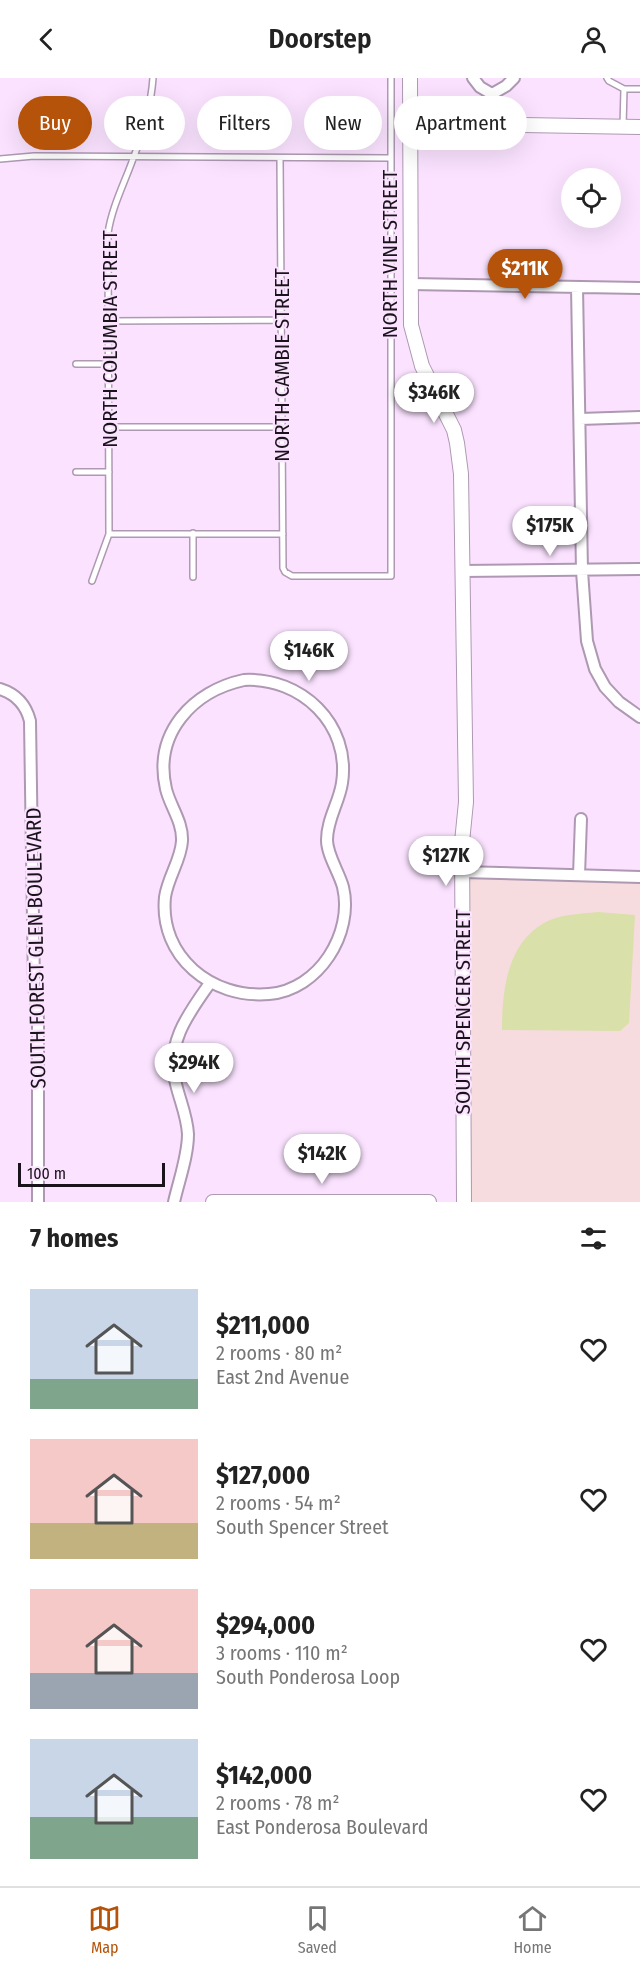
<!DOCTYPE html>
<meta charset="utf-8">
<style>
:root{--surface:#fff;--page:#f2f2f2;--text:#222;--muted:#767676;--line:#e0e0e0;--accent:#b45309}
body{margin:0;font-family:"Fira Sans Condensed",sans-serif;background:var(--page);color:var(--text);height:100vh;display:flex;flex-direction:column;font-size:22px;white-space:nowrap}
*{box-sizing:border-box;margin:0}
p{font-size:20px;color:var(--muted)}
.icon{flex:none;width:33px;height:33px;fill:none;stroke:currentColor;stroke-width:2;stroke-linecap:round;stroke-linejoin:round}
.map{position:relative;height:1124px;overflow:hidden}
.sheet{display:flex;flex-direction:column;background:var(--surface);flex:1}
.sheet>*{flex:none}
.guide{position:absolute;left:18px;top:18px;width:604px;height:54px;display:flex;gap:12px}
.buttons{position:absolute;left:561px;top:90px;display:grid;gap:12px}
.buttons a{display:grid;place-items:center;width:60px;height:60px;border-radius:50%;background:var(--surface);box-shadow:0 6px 24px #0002;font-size:30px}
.scale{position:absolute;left:18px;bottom:15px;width:147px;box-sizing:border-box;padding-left:6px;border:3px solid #1b131c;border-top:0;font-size:16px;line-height:21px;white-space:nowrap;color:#1b131c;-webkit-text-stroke:4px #fbe3ff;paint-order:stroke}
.price{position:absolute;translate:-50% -51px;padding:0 14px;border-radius:21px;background:#fff;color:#222;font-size:20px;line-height:39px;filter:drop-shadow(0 2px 3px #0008)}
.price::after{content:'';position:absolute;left:50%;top:36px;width:18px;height:14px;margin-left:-9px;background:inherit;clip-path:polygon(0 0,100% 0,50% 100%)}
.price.current{background:var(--accent);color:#fff}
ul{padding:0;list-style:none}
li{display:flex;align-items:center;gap:18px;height:150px;padding:0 30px}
li span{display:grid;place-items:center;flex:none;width:168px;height:120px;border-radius:0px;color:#555}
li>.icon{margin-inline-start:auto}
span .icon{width:72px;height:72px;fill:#fffc;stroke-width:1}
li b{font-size:26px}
h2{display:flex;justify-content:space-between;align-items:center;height:72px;padding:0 30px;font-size:26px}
.pill{padding:0 21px;border-radius:27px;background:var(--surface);box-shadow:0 6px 24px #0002;font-size:21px;line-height:54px}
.pill.current{background:var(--accent);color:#fff}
header{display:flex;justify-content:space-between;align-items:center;height:78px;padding:0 30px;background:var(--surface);font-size:27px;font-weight:600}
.tab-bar{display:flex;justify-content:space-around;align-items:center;height:84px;border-top:2px solid var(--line);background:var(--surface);font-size:16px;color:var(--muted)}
.tab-bar a{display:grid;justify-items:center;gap:3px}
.tab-bar .current{color:var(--accent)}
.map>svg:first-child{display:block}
</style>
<header><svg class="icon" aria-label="back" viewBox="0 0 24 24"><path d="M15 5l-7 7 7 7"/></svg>Doorstep<svg class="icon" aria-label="person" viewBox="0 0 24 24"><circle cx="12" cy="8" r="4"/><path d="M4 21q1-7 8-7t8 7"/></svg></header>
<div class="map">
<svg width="640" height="1124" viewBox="0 0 640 1124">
<rect width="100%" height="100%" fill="#fbe3ff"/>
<!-- education -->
<path fill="#f6dbdf" d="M462 794 640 799V1124H464Z"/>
<!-- green -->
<path fill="#dae0a9" d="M598 834 635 837 629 945 620 953 502 952C502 913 507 866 544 845 560 836 580 836 598 834Z"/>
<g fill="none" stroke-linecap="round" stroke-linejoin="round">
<!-- service casing -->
<g stroke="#ae98b2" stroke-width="8">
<path id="service" d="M607 0 609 3 624 11 623 48
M624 11H640
M280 80 283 490 285 494 292 498H391V0
M0 81 34 78 390 80
M108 243 282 242
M76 286H108
M109 349H282
M76 394H109
M193 455V499
M109 456H283
M92 503 109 456 108 155C112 129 124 106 133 81 143 55 151 28 153 0"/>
</g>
<!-- minor casing -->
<g stroke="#ae98b2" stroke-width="14">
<path id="minor" d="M473 0 480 9 492 16
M492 16V47
M492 16 506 8 514 0
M410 206 640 210
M577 209 582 493 587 563 595 591 605 609 619 624 640 639
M580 341 640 339
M462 493 640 491
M244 602C301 599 351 646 342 705 339 725 327 741 327 762 327 777 339 794 343 809 354 855 319 912 269 916 212 921 159 879 165 819 168 799 181 782 182 763 183 744 170 728 166 711 153 655 193 613 244 602Z
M0 611C16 616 26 627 30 643L34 907 38 941V1124
M462 794 640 799
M579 797 581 741
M174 1124C179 1102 188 1078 188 1056 187 1038 180 1023 176 1006 165 966 188 936 210 905"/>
</g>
<!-- tertiary casing -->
<g stroke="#ae98b2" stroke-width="16">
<path id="tertiary" d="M410 0 411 247 422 288 454 352 457 365 461 396 466 724 462 764 464 1124
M410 45 640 49
M213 1124H429"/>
</g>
<!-- service -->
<use href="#service" stroke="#fff" stroke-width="5"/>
<!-- minor -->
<use href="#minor" stroke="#fff" stroke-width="10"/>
<!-- tertiary -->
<use href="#tertiary" stroke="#fff" stroke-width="14"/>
</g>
<g text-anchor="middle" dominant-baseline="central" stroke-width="4.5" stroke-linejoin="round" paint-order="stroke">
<!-- street labels -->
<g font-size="21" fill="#1b131c" stroke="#fbe3ff">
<text transform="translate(390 176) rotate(-90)">NORTH VINE STREET</text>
<text transform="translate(110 261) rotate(-90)">NORTH COLUMBIA STREET</text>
<text transform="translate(282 287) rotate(-90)">NORTH CAMBIE STREET</text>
<text transform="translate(36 870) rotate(-91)">SOUTH FOREST GLEN BOULEVARD</text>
<text transform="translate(463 934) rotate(-90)">SOUTH SPENCER STREET</text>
</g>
</g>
</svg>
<div class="buttons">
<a><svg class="icon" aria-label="locate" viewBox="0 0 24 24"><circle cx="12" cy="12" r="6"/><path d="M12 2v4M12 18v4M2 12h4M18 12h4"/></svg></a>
</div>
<div class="scale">100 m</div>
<b class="price current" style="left:525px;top:222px">$211K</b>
<b class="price" style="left:434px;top:346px">$346K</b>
<b class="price" style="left:550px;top:479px">$175K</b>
<b class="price" style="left:309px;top:604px">$146K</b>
<b class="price" style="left:446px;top:809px">$127K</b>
<b class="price" style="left:194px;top:1016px">$294K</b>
<b class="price" style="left:322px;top:1107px">$142K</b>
<div class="guide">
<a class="pill current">Buy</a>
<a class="pill">Rent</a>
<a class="pill">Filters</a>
<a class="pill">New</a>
<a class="pill">Apartment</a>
</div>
</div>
<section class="sheet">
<h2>7 homes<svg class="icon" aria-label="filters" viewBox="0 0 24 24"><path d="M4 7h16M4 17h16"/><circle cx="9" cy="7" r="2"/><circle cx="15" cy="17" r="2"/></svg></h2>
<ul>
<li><span style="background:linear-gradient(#c9d6e8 75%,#7fa58c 0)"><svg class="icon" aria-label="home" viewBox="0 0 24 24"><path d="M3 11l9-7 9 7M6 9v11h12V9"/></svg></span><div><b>$211,000</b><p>2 rooms · 80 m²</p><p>East 2nd Avenue</p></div><svg class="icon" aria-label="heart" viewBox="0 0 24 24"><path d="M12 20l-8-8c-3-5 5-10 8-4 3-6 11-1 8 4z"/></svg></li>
<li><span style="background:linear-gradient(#f6c9c9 70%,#c2b280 0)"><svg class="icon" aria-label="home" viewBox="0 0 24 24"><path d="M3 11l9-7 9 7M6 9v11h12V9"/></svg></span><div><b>$127,000</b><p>2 rooms · 54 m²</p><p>South Spencer Street</p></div><svg class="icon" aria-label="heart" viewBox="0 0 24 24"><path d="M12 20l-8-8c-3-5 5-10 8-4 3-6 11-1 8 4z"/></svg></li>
<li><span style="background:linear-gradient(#f6c9c9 70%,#9aa5b1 0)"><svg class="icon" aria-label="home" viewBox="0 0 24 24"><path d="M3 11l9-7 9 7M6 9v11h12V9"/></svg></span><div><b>$294,000</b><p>3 rooms · 110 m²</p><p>South Ponderosa Loop</p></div><svg class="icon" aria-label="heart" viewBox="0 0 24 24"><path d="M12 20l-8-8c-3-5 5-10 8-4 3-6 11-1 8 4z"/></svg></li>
<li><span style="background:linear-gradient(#c9d6e8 65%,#7fa58c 0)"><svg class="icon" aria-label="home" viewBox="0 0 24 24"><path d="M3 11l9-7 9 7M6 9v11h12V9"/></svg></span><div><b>$142,000</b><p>2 rooms · 78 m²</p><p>East Ponderosa Boulevard</p></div><svg class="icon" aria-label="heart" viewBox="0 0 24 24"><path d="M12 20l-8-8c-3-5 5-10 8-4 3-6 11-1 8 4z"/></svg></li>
</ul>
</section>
<nav class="tab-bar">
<a class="current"><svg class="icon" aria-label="map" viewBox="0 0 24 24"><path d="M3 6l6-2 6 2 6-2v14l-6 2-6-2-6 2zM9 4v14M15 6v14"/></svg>Map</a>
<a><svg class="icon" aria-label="saved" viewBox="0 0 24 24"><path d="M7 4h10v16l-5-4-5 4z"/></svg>Saved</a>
<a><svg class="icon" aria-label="home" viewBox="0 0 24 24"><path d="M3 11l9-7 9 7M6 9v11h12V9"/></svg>Home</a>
</nav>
